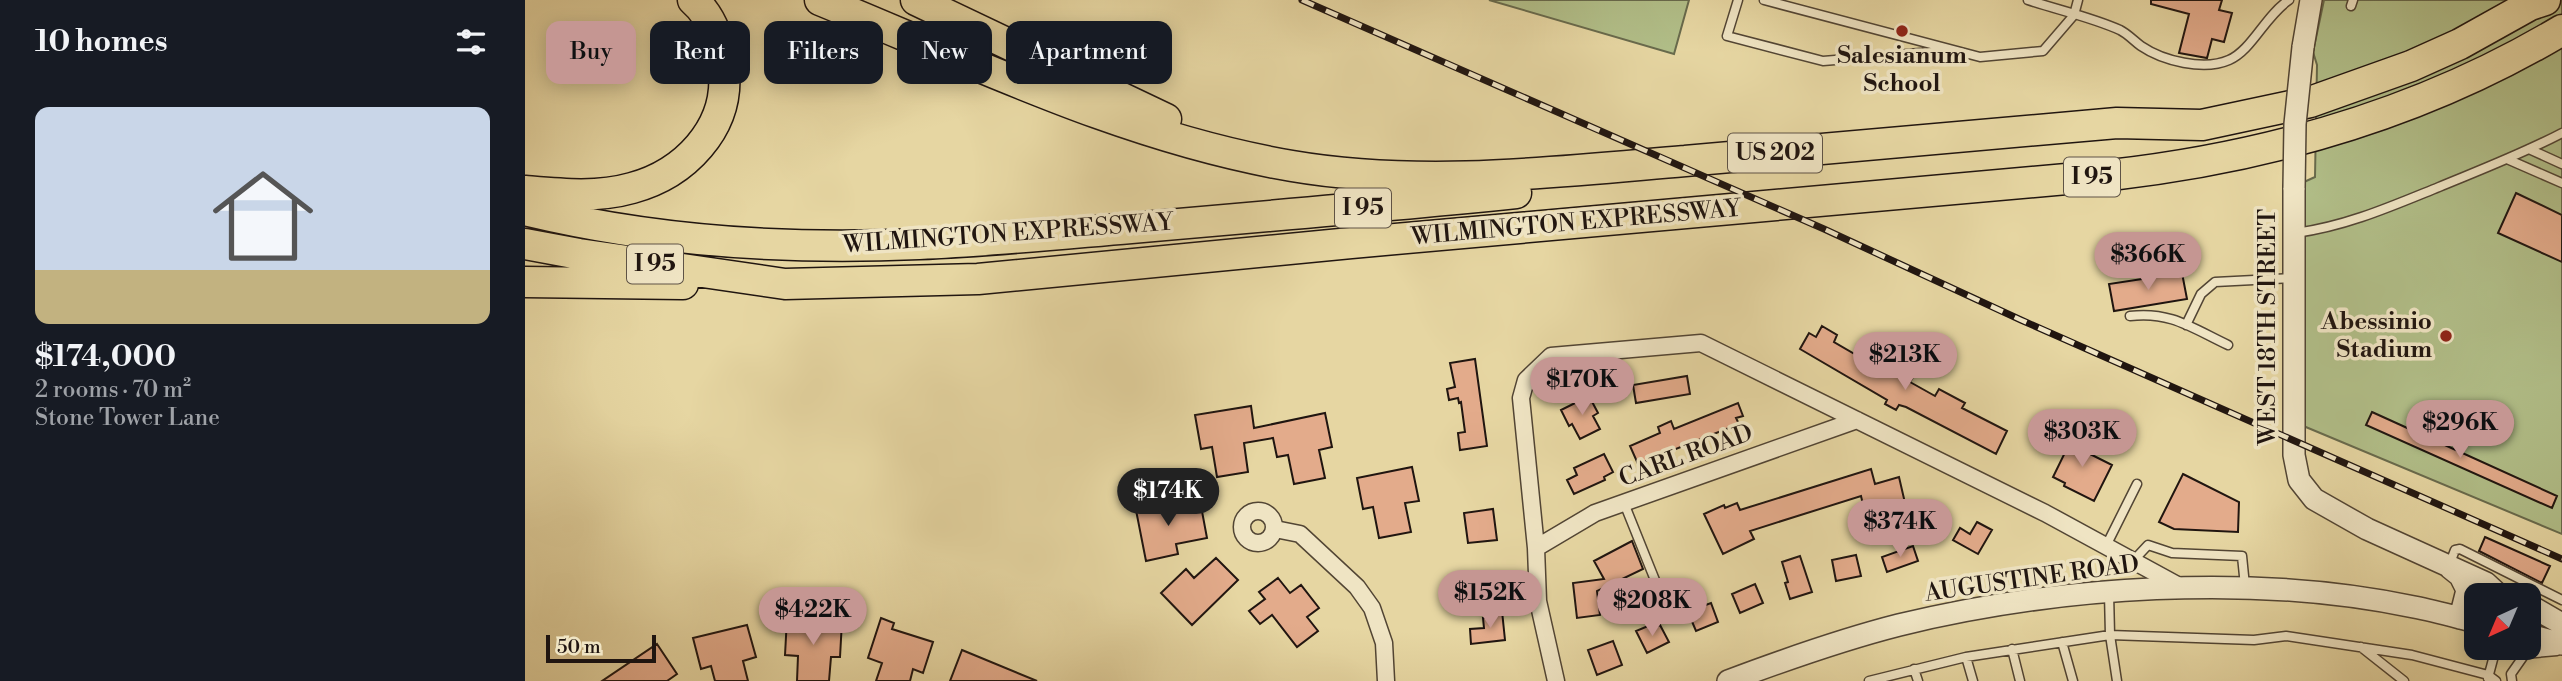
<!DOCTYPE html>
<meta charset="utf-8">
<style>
:root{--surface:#171b24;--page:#242831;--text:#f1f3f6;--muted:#9ea1a6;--accent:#c59692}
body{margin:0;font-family:"Libre Bodoni",serif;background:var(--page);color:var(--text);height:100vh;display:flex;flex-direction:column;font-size:26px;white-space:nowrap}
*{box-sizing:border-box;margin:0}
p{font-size:23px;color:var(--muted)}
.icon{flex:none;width:38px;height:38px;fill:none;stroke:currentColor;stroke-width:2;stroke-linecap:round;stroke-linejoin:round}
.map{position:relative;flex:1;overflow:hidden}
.side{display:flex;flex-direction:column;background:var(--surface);width:525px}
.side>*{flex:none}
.guide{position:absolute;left:21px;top:21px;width:665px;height:63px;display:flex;gap:14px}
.needle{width:46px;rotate:224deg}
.buttons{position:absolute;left:1939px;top:583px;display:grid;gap:14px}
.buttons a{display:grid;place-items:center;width:77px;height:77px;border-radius:14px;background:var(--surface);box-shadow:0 4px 18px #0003;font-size:35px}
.scale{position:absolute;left:21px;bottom:18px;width:110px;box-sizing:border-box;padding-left:7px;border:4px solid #201510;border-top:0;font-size:19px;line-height:24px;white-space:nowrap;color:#201510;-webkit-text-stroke:5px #efe4c3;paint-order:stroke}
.price{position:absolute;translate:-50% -60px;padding:0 16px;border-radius:24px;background:var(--accent);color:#111;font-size:23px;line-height:46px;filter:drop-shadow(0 2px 4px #0008)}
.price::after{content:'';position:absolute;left:50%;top:42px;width:21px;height:16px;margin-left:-10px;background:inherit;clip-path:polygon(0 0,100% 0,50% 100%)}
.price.selected{background:#222;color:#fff}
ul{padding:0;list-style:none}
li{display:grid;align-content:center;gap:14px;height:371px;padding:0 35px}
li span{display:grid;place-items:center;height:217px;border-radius:14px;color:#555}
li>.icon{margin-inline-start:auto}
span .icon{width:126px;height:126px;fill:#fffc;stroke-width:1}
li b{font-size:30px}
h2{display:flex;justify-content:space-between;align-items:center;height:84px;padding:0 35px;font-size:30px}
.tag{padding:0 24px;border-radius:14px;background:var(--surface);box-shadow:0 4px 18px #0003;font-size:24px;line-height:63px}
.tag.selected{background:var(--accent);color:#111}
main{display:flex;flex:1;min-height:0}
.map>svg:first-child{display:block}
</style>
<main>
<section class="side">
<h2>10 homes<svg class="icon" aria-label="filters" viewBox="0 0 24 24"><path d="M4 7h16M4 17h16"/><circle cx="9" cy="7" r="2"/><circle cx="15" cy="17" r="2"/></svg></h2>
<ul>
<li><span style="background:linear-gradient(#c9d6e8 75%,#c2b280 0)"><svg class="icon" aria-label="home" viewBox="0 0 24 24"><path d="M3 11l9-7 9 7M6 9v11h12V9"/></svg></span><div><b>$174,000</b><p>2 rooms · 70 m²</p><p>Stone Tower Lane</p></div></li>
</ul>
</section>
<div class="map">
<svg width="2037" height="681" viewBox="0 0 2037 681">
<rect width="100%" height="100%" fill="#e6d6a2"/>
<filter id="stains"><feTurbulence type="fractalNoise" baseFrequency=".00286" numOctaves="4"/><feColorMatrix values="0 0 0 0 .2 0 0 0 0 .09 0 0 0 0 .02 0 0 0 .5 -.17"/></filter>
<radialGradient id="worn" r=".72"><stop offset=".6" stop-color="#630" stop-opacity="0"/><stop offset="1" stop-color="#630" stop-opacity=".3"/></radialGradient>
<!-- green -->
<path fill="#b1be88" stroke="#686a4c" stroke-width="2" d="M964 0H1164L1149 54Z
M1799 0H2037V534L1776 425 1779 182 1790 177 1792 65 1788 52Z"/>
<!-- building -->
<path fill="#e3ab8b" stroke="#201510" stroke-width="2" d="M1626 0H1697L1694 10 1707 13 1699 42 1687 39 1682 58 1654 53 1664 14 1626 4Z
M1991 193 2037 215V262L1973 233Z
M1657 273 1662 299 1589 311 1584 284Z
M1297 326 1312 335 1309 342 1364 374 1366 371 1374 375 1377 370 1388 377 1385 382 1410 396 1414 389 1440 403 1437 408 1482 431 1471 454 1381 407 1374 405 1371 410 1360 404 1362 400 1275 349 1284 333 1291 337Z
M950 359 962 446 935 450 933 433 940 432 936 402 934 403 933 398 924 400 922 389 930 387 925 363Z
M1162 376 1165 394 1111 403 1108 385Z
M1064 396 1073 413 1068 416 1075 429 1055 439 1047 424 1044 426 1036 410Z
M1213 403 1218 416 1211 418 1214 424 1113 464 1105 446 1135 433 1133 427 1146 421 1149 429Z
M726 406 729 428 800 413 807 447 794 450 800 478 769 484 763 455 752 457 748 438 719 443 723 472 692 477 687 447 676 449 670 415Z
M1847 412 2032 496 2027 508 1841 425Z
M1550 432 1567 440 1561 452 1587 465 1569 501 1539 486 1540 483 1528 477Z
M1079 454 1088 472 1079 477 1080 480 1049 494 1042 480 1052 475 1049 468Z
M887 467 894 501 880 503 886 532 854 538 848 507 838 509 832 478Z
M1346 469 1350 484 1374 477 1380 503 1340 513 1336 496 1225 531 1229 539 1198 554 1179 514 1199 505 1200 508 1212 503 1215 510Z
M1658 474 1714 502 1713 532 1649 529 1634 522Z
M645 498 647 512 676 506 682 538 651 544 653 554 621 561 610 505Z
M968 509 972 540 943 543 939 513Z
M1452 522 1467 530 1453 554 1428 540 1435 528 1445 534Z
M1960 537 2025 566 2017 583 1954 551Z
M1107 541 1118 569 1072 591 1075 615 1052 618 1048 583 1079 579 1069 561Z
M1388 546 1393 561 1362 572 1357 557Z
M1331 555 1336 576 1311 581 1307 560Z
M1275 556 1287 592 1265 599 1260 583 1263 582 1257 562Z
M691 558 713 580 667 625 636 593 661 569 669 578Z
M753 578 765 593 776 585 794 608 782 617 793 631 772 647 747 615 735 624 724 611 740 599 734 592Z
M1230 584 1238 603 1215 613 1207 594Z
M1174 599 1178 606 1186 603 1193 622 1171 631 1160 605Z
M977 611 980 640 946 644 945 629 959 628 958 618H967L966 612Z
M262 618 317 621 315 657H306L304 681H272L273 656 260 655Z
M356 618 369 623 367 629 408 642 398 673 388 669 385 681H351L357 663 343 658Z
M222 625 231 657 218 661 223 681H190L186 666 176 669 168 638Z
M1135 625 1144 642 1122 653 1111 631 1123 626 1125 630Z
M1088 641 1097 665 1072 675 1063 650Z
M132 644 152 674 142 681H77Z
M437 650 512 681H425Z"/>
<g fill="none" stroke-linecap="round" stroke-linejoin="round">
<!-- service casing -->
<g stroke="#524534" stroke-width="11">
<path id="service" d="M1213 0 1202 36 1298 61 1419 51
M1239 0 1455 57 1518 51 1549 15 1553 0
M1503 0C1533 10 1566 17 1595 30 1603 34 1609 41 1616 46 1638 61 1679 71 1704 60 1727 50 1740 16 1764 0
M1826 6 1828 0
M2004 149 2037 164
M1982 159 2037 183
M1771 233C1822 226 1867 206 1914 187 1955 170 1997 154 2037 133
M1605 316C1645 311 1667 328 1703 345
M1661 325 1676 294 1690 282 1769 278
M1099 503 1144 615
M1581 546 1612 484
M1608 561 1623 545 1647 553 1717 556 1720 586
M1925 563 1930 550 1935 549 2037 600
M1537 642 1548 681
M1836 647 1879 681
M1487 649 1495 681
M1441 657 1448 681
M1389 669 1393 681
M1963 678 1971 648
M1344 681 1441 657 1585 635 1584 593
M1592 681 1585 635 1729 640 1761 636 1887 655 1963 675 1971 681
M1987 681 1986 674 2000 654 2032 651"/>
</g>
<!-- minor casing -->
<g stroke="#524534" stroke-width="19">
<path id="minor" d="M717 527a16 16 0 1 1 32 0a16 16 0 1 1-32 0Z
M750 529 775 534 832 587 847 608 859 643 861 681
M1011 548 1070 513 1332 420
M1031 681 1013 601 1011 548 996 398 1001 380 1026 356 1176 343 1520 513 1656 587"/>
</g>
<!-- tertiary casing -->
<g stroke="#524534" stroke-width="24">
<path id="tertiary" d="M1778 47 1786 0
M1769 188V455L1774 480 1789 499 1842 529 1961 583 1974 595
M1925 568 1935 576 1942 590 1935 618
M2004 605 2037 624
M2004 635 2037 644
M1203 681C1259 660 1315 640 1374 625 1534 586 1728 573 1889 607 1910 611 1931 617 1951 622"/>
</g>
<!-- motorway casing -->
<g stroke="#201510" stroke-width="33">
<path id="motorway" d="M295 0C449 63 602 138 767 166 896 188 1030 172 1160 161 1304 148 1448 135 1592 123L1677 125 1785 102 1886 66 1935 44 2005 5 2020 0
M391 0 641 119
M0 191C35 194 72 198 107 188 159 174 204 129 199 72 197 47 188 17 168 0
M0 210C128 241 263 250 394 244 465 241 535 234 606 228 734 217 862 206 991 193
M0 244 54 254 260 284 453 279 826 243 1586 175C1745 157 1900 112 2037 30
M0 282 158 284"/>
</g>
<!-- service -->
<use href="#service" stroke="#efe4c3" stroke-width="8"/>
<!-- minor -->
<use href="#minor" stroke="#efe4c3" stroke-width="16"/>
<!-- tertiary -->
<use href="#tertiary" stroke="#efe4c3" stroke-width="21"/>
<!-- motorway -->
<use href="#motorway" stroke="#e6d6a2" stroke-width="30"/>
<!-- rail casing -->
<g stroke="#201510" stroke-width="7">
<path id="rail" d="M777 0 1299 229 1496 320 2037 559"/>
</g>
<!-- rail -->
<use href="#rail" stroke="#efe4c3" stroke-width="4.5" stroke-dasharray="13" stroke-linecap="butt"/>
<!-- tertiary-bridge casing -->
<g stroke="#524534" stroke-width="24" stroke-linecap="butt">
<path id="tertiary-bridge" d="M1769 188 1770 124 1778 47"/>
</g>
<!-- tertiary-bridge -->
<use href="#tertiary-bridge" stroke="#efe4c3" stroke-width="21"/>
</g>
<!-- markers -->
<g fill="#8f2418" stroke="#efe4c3" stroke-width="2.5">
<circle cx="1377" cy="31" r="7"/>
<circle cx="1921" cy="336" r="7"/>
</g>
<g text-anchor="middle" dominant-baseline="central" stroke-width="7" stroke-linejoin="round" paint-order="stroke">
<!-- shield labels -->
<g fill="#efe4c3" stroke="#5e5346" stroke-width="2">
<rect x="1203" y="133.5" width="94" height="39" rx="5"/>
<rect x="1539" y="157.5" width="56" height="39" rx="5"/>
<rect x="810" y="188.5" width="56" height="39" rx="5"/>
<rect x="102" y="244.5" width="56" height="39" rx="5"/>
</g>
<g font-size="23" font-weight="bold" fill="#201510">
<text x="1250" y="153">US 202</text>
<text x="1567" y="177">I 95</text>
<text x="838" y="208">I 95</text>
<text x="130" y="264">I 95</text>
</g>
<!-- poi labels -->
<g font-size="24" font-weight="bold" fill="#201510" stroke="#efe4c3">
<text x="1377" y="56">Salesianum<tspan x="1377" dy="28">School</tspan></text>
<text x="1907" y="322" text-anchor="end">Abessinio<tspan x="1907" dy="28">Stadium</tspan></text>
</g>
<!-- street labels -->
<g font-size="24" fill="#201510" stroke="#efe4c3">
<text transform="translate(1051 223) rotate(-5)">WILMINGTON EXPRESSWAY</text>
<text transform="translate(483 234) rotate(-4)">WILMINGTON EXPRESSWAY</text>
<text transform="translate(1743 327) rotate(-90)">WEST 18TH STREET</text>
<text transform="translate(1161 456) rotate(-20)">CARL ROAD</text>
<text transform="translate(1507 579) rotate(-8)">AUGUSTINE ROAD</text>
</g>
</g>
<rect width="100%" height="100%" filter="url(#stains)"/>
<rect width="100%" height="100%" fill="url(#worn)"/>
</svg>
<div class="buttons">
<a><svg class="needle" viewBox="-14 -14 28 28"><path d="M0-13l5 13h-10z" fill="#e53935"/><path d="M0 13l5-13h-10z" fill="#9ea1a6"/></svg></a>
</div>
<div class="scale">50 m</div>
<b class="price" style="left:1623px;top:292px">$366K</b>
<b class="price" style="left:1380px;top:392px">$213K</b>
<b class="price" style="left:1057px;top:417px">$170K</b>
<b class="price" style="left:1935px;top:460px">$296K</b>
<b class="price" style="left:1557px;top:469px">$303K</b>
<b class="price selected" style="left:643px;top:528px">$174K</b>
<b class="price" style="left:1375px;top:559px">$374K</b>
<b class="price" style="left:965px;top:630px">$152K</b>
<b class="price" style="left:1127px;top:638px">$208K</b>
<b class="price" style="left:288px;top:647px">$422K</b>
<div class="guide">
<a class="tag selected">Buy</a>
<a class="tag">Rent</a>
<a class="tag">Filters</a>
<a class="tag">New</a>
<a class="tag">Apartment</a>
</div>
</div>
</main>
